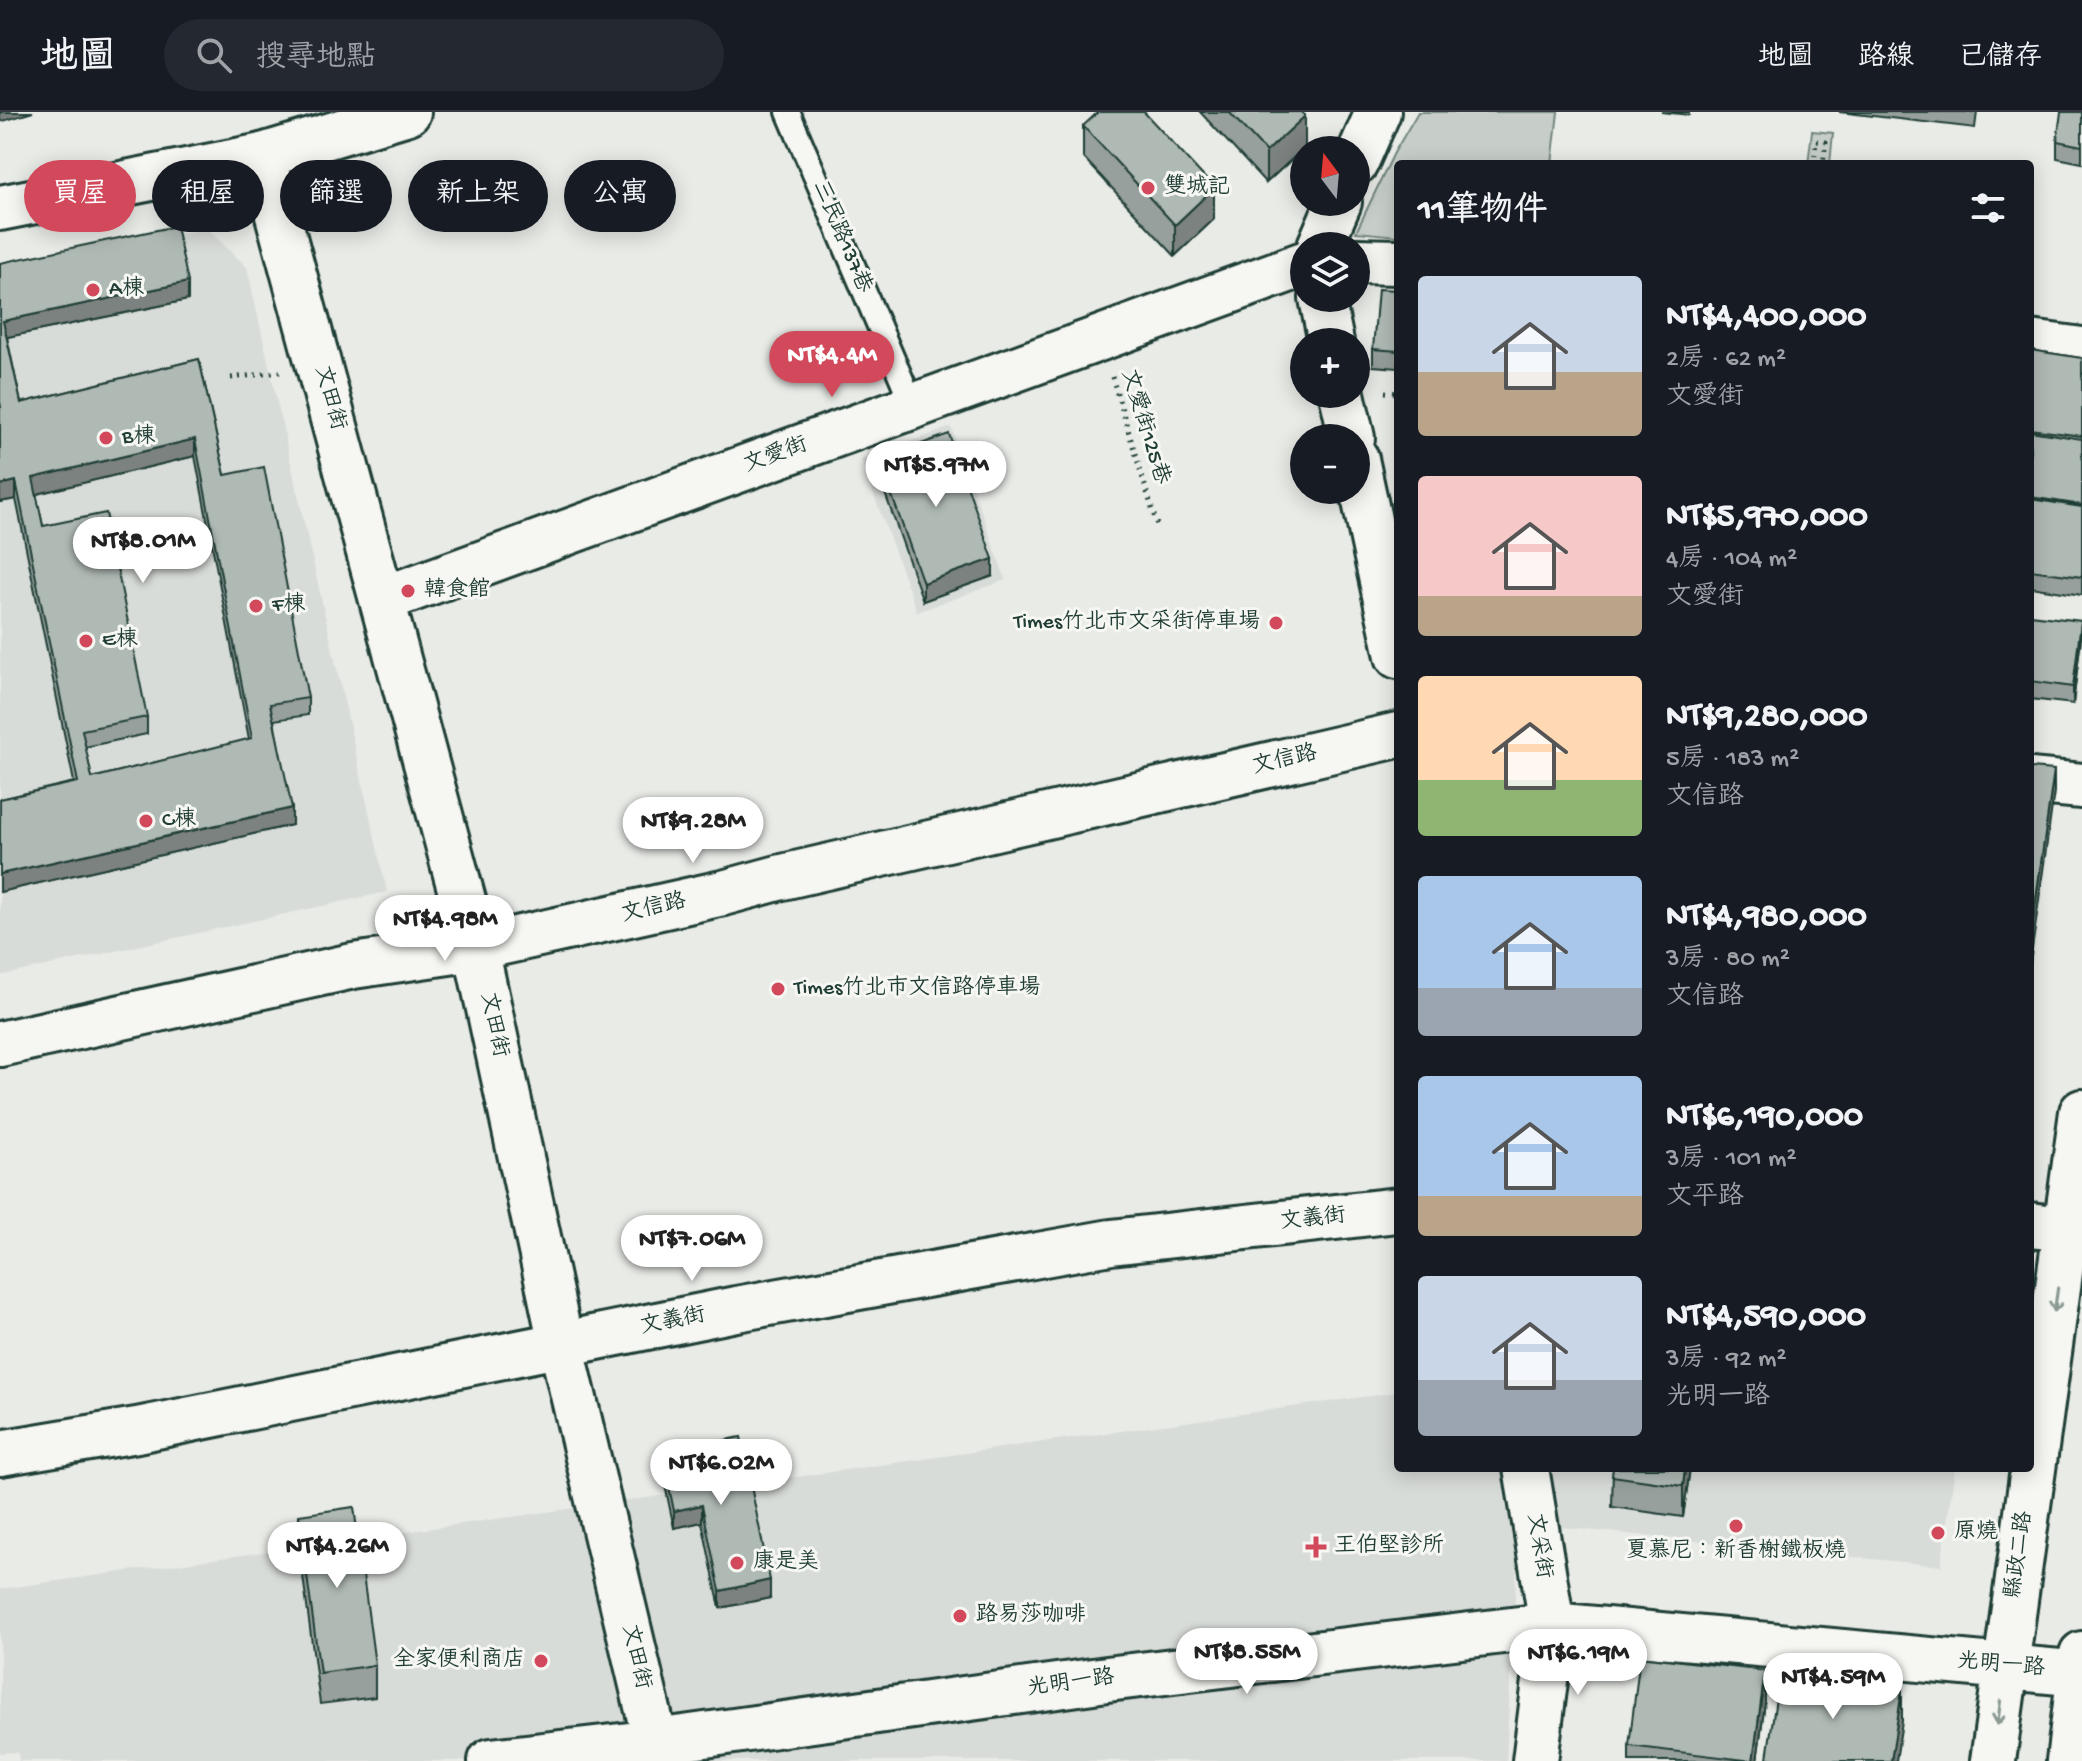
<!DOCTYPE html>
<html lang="zh-TW">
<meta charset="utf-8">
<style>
:root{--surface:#171b24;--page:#242831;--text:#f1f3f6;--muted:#9ea1a6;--line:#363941;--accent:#d1495b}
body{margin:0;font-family:"Gochi Hand","LXGW WenKai TC",sans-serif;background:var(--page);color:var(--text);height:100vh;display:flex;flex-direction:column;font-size:30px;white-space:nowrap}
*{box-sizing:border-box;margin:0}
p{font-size:26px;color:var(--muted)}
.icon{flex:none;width:44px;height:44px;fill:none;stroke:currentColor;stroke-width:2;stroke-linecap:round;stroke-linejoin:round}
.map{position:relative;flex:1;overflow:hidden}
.sheet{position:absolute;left:1394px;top:48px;width:640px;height:1312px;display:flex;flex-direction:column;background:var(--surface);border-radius:8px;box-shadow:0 4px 20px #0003}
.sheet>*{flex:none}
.banner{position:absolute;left:24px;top:48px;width:760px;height:72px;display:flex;gap:16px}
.needle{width:52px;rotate:344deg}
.fabs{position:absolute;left:1290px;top:24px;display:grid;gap:16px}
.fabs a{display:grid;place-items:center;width:80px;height:80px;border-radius:50%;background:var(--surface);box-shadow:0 4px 20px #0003;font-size:40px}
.price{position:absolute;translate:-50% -68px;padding:0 18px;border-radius:28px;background:#fff;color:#222;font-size:26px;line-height:52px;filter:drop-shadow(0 2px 4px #0008)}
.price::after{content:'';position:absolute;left:50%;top:48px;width:24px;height:18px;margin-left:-12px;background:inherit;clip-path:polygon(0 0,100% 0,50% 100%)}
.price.on{background:var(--accent);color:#fff}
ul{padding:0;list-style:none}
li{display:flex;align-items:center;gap:24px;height:200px;padding:0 24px}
li span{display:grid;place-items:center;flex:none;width:224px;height:160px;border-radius:8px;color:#555}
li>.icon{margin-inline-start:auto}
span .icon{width:96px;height:96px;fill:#fffc;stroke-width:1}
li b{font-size:34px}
h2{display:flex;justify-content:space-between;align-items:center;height:96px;padding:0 24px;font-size:34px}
.pill{padding:0 28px;border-radius:36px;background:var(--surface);box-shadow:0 4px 20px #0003;font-size:28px;line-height:72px}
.pill.on{background:var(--accent);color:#fff}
header{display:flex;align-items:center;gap:48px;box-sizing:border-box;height:112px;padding:0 40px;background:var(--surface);border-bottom:2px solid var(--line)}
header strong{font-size:38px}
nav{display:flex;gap:44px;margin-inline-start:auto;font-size:28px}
.search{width:560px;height:72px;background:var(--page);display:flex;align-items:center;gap:20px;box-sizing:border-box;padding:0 28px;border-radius:44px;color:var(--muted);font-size:30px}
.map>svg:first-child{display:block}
</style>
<header>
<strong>地圖</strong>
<div class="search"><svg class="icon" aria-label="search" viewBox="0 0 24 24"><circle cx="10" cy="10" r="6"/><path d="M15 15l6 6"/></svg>搜尋地點</div>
<nav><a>地圖</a><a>路線</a><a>已儲存</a></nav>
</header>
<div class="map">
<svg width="2082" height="1649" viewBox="0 0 2082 1649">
<rect width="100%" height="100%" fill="#e9ebe7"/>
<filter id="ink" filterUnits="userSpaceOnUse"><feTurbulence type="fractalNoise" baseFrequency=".0125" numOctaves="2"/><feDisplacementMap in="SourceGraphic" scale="16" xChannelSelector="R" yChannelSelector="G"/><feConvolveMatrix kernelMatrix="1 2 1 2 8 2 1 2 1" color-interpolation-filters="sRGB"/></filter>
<g filter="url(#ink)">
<!-- built -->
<path fill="#d8dcd8" d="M206 116 247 155 387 780 0 864V163Z
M951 315 1006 468 917 500 861 348Z
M1398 1280V1356H1955L1941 1454 1519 1411 1506 1649H19L18 1640 0 1641V1477Z"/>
<!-- green -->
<path fill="#c7cec9" stroke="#73867e" stroke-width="2" d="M1418 0H1558L1552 52H1398V124L1356 120 1394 41Z
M1812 19 1833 21 1830 52H1808Z"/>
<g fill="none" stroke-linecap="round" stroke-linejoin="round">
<!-- lane casing -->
<g stroke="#1f3d34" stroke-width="28">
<path id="lane" d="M788 0 913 294"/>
</g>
<!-- street casing -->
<g stroke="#1f3d34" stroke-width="50">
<path id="street" d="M262 44 476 836 561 1232 660 1649
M1356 50 1378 0
M1320 134 1339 90
M1356 149 1398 150
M1322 186 1331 230
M2030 231 2082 238
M1342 282 1352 326
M1356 347 1398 544
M384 487 1304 152
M2030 669 2082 674
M0 932 353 854 476 836 723 781 778 766 1398 623
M2030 1113 2082 1119
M0 1341 137 1318 736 1197 1111 1130 1398 1098
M1526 1356 1552 1513 1535 1649"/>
</g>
<!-- secondary casing -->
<g stroke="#1f3d34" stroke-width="50">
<path id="secondary" d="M0 96 262 44 408 0
M491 1649 655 1630 1107 1567 1552 1513 2082 1562
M1993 1649 2082 1000
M2069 1649 2082 1542"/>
</g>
<!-- path -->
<path stroke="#1f3d34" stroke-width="5" stroke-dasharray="2 6" stroke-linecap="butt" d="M1814 52 1816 29 1826 30 1823 52
M1112 265 1157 413
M231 266 280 260
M1385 280 1398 281"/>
<!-- lane -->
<use href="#lane" stroke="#f6f6f2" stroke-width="22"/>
<!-- street -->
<use href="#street" stroke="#f6f6f2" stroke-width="44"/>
<!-- secondary -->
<use href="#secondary" stroke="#f6f6f2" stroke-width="44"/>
</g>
<!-- wall -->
<path fill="#97a09c" stroke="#1f3d34" stroke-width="2" fill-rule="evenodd" d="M1200 0H1302L1305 35 1266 71Z
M1661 0H1689V3Z
M1839 0H1977L1975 16Z
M2082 0V51L2057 46V29Z
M1083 14 1214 107 1175 144 1083 45Z
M0 151 188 188 7 225 21 291 199 247 225 363 308 586V603L274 608 292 713 0 780V687L74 670 16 387 0 390ZM195 344 249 627 92 666 85 635 147 622V605L43 414 36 382Z
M1398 178V256L1373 254V237Z
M2030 238 2082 246V483L2030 475Z
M879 347 993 464 923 489 879 364Z
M2030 503 2081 526 2073 592 2030 587Z
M662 1341 770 1486 720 1496 702 1410 674 1416 662 1359Z
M1613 1356H1690L1683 1405 1612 1395Z
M299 1403 375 1553V1585L320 1592 299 1434Z
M1765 1590 1757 1649H1629V1634Z"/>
<!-- shaded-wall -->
<path fill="#7b827f" stroke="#1f3d34" stroke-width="2" d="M0 0H33L0 10Z
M1305 4V35L1266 71V40Z
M1214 76V107L1175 144V113Z
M188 170V188L3 226V209Z
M195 327V344L33 383V366Z
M16 369V387L0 390V373Z
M993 447V464L923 489V471Z
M2081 509V526L2073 592V575Z
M2054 658V680L2030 852V829Z
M292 696V713L0 780V762Z
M1685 1356H1690L1683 1405V1374Z
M702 1393V1410L674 1416V1399Z
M770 1468V1486L720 1496V1479Z
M1765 1559V1590L1757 1649H1753Z
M1902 1578V1610L1896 1649H1891Z"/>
<!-- building -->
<path fill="#b0bab5" stroke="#1f3d34" stroke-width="2" fill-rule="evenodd" d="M1098 0H1144L1214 76 1175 113 1083 14Z
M1229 0H1302L1305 4 1266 40Z
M2061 0H2082V34L2057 29Z
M176 114 188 170 3 209 21 291 199 247 225 363 264 355 308 586 270 592 292 696 0 762V687L78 670 16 369 0 373V295H1L0 290V151ZM195 327 252 626 92 666 82 618 147 605 106 401 43 414 33 366Z
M1378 177 1398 178V239L1373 237Z
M2030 238 2082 246V324L2030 317Z
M2030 319 2082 327V393L2030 385Z
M949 322 993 447 923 471 879 347Z
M2030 387 2082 395V465L2030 458Z
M2030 503 2081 509 2073 575 2030 569Z
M2030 656 2054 658 2030 829Z
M741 1325 770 1468 720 1479 702 1393 674 1399 662 1341Z
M1613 1356H1685L1683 1374 1612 1364Z
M354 1395 375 1553 320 1561 299 1403Z
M1640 1544 1765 1559 1753 1649 1629 1634Z
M1780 1560 1902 1578 1891 1649H1786L1767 1646Z"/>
<!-- one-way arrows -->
<defs><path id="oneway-shaft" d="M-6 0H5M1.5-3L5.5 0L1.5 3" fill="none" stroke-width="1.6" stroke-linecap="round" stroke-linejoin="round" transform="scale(2)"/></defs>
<g stroke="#8a9a93">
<use href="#oneway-shaft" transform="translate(2056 1188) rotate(98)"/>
<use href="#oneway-shaft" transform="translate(1999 1601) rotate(97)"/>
</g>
</g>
<!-- markers -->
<g fill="#d1495b" stroke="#f6f6f2" stroke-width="3">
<circle cx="1148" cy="76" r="8"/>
<circle cx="93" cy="178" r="8"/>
<circle cx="106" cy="326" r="8"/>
<circle cx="408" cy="479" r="8"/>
<circle cx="256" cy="494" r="8"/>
<circle cx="1276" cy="511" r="8"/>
<circle cx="86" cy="529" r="8"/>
<circle cx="146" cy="709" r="8"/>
<circle cx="778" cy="877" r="8"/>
<circle cx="1736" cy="1414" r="8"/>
<circle cx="1938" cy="1421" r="8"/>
<path d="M1312 1423h8v8h8v8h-8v8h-8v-8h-8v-8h8z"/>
<circle cx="737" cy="1451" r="8"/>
<circle cx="960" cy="1504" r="8"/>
<circle cx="541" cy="1549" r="8"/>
</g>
<g text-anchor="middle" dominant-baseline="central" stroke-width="6" stroke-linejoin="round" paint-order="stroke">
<!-- poi labels -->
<g font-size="22" fill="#1f3d34" stroke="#f6f6f2" text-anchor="start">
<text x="1164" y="76">雙城記</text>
<text x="109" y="178">A棟</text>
<text x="122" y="326">B棟</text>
<text x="424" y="479">韓食館</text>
<text x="272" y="494">F棟</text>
<text x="1260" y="511" text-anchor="end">Times竹北市文采街停車場</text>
<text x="102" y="529">E棟</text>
<text x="162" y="709">C棟</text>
<text x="794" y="877">Times竹北市文信路停車場</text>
<text x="1954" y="1421">原燒</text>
<text x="1334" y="1435">王伯堅診所</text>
<text x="1736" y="1440" text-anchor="middle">夏慕尼：新香榭鐵板燒</text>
<text x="753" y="1451">康是美</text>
<text x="976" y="1504">路易莎咖啡</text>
<text x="525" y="1549" text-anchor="end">全家便利商店</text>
</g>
<!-- street labels -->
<g font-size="22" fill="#1f3d34" stroke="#f6f6f2">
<text transform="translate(841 125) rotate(67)">三民路137巷</text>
<text transform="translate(329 286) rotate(75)">文田街</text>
<text transform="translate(1144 315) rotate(73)">文愛街125巷</text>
<text transform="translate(776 344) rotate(-20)">文愛街</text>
<text transform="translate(1285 649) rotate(-13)">文信路</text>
<text transform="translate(654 797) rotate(-13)">文信路</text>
<text transform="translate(493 913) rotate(78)">文田街</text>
<text transform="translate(1313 1108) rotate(-6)">文義街</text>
<text transform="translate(673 1210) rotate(-11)">文義街</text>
<text transform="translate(1538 1434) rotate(81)">文采街</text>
<text transform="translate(2020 1443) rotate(-82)">縣政二路</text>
<text transform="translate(635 1545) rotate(77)">文田街</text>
<text transform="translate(2001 1554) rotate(5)">光明一路</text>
<text transform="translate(1071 1572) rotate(-8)">光明一路</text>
</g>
</g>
</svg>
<div class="fabs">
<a><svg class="needle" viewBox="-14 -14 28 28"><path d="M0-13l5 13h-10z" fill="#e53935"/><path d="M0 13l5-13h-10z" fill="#9ea1a6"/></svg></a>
<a><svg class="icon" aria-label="layers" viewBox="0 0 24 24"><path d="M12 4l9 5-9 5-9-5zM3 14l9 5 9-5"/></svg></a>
<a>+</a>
<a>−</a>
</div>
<b class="price on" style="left:832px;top:287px">NT$4.4M</b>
<b class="price" style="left:936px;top:397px">NT$5.97M</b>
<b class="price" style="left:143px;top:473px">NT$8.01M</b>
<b class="price" style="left:693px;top:753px">NT$9.28M</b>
<b class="price" style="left:445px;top:851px">NT$4.98M</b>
<b class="price" style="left:692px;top:1171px">NT$7.06M</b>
<b class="price" style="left:721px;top:1395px">NT$6.02M</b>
<b class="price" style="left:337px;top:1478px">NT$4.26M</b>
<b class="price" style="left:1247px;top:1584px">NT$8.55M</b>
<b class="price" style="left:1578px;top:1585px">NT$6.19M</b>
<b class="price" style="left:1833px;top:1609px">NT$4.59M</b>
<div class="banner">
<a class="pill on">買屋</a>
<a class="pill">租屋</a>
<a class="pill">篩選</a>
<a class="pill">新上架</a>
<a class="pill">公寓</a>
</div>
<section class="sheet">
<h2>11筆物件<svg class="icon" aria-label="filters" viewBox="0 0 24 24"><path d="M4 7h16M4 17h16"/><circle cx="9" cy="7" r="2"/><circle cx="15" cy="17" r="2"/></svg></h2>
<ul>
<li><span style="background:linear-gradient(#c9d6e8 60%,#b9a48a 0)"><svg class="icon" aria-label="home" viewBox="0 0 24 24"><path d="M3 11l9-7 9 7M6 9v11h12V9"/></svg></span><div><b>NT$4,400,000</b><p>2房 · 62 m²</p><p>文愛街</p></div></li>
<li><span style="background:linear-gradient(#f6c9c9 75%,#b9a48a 0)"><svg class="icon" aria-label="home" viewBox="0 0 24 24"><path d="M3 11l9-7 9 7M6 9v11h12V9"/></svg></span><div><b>NT$5,970,000</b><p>4房 · 104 m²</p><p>文愛街</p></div></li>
<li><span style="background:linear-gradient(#ffd9b3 65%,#8fb573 0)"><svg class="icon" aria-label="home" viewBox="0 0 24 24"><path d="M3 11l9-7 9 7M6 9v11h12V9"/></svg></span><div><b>NT$9,280,000</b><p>5房 · 183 m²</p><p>文信路</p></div></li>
<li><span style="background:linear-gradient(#a9c7e8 70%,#9aa5b1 0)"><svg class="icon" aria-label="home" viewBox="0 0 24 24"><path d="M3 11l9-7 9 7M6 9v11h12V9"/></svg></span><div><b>NT$4,980,000</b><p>3房 · 80 m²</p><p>文信路</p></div></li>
<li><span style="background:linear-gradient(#a9c7e8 75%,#b9a48a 0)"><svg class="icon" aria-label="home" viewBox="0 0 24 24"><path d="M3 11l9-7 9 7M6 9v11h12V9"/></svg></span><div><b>NT$6,190,000</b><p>3房 · 101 m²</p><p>文平路</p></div></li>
<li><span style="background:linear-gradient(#c9d6e8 65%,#9aa5b1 0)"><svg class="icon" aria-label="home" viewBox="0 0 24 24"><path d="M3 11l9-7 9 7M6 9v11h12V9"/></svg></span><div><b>NT$4,590,000</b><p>3房 · 92 m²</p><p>光明一路</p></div></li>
</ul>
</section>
</div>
